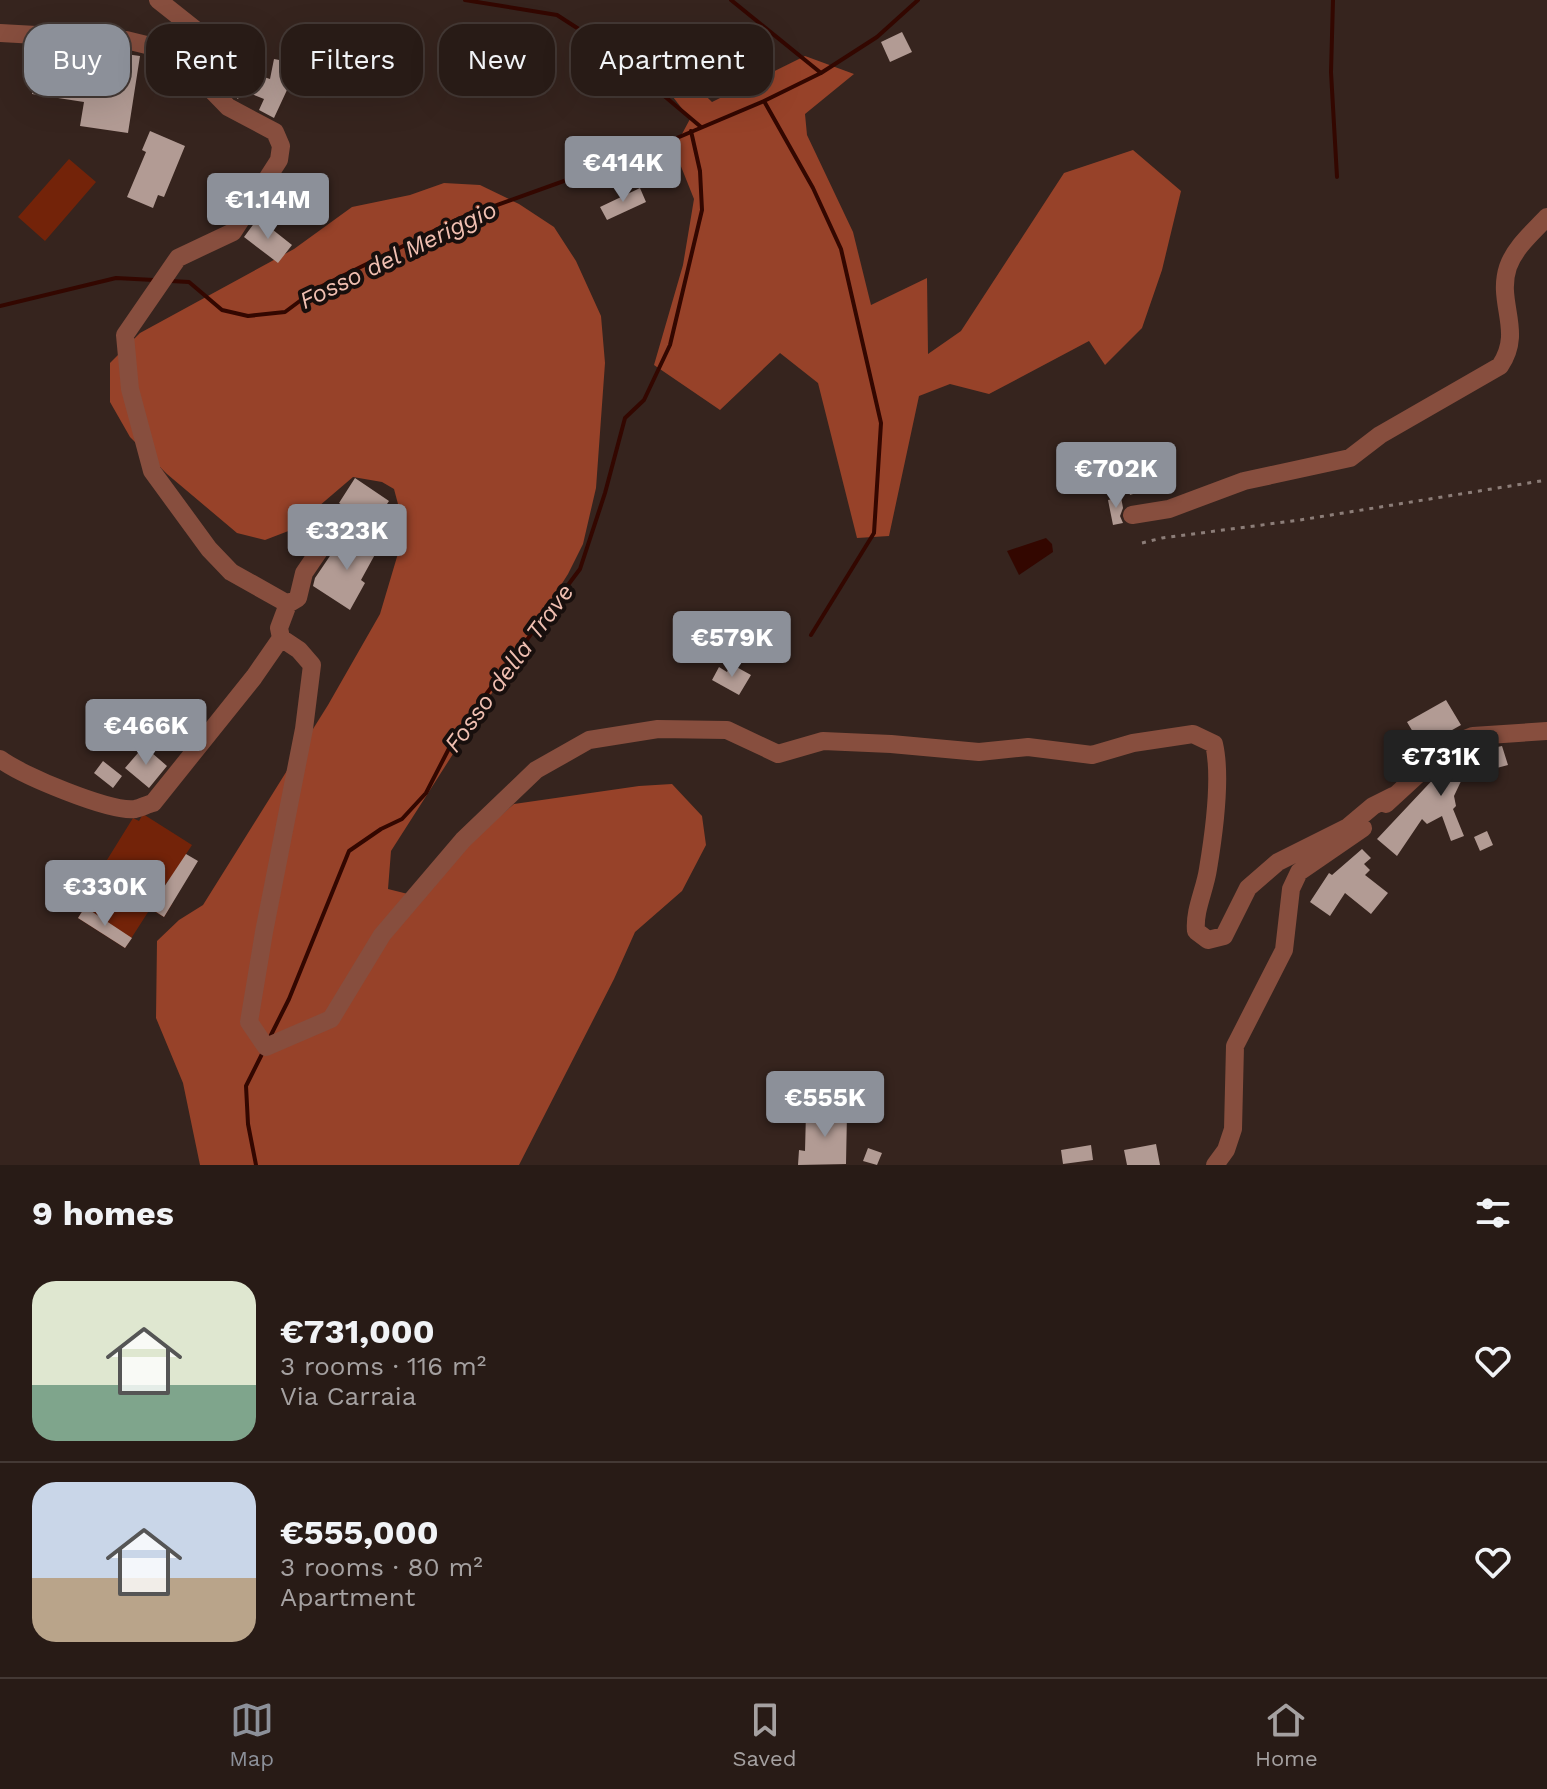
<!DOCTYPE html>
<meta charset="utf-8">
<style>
:root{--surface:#281b16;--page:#342823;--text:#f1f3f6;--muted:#a5a1a1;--line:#443935;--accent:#8c9099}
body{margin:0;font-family:"Work Sans",sans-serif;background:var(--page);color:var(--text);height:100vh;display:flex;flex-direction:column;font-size:30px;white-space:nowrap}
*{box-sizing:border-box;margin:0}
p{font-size:26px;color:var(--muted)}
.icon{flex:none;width:44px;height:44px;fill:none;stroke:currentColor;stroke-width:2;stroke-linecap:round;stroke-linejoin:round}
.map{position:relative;height:1165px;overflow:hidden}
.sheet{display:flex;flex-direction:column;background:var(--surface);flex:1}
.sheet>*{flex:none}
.top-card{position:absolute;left:24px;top:24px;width:800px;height:72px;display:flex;gap:16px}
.price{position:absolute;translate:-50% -68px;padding:0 18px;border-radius:8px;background:var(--accent);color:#fff;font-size:26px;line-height:52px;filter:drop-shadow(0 2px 4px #0008)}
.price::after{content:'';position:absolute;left:50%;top:48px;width:24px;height:18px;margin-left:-12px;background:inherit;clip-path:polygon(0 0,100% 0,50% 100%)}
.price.selected{background:#222;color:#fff}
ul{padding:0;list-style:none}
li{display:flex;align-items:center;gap:24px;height:200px;padding:0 32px}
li+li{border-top:2px solid var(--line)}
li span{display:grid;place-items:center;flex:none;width:224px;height:160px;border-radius:24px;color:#555}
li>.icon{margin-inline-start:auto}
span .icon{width:96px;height:96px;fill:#fffc;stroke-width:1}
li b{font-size:34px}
h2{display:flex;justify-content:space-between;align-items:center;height:96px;padding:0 32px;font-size:34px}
.chip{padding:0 28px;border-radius:24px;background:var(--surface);box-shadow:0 8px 32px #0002,0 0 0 2px var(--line);font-size:28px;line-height:72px}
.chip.selected{background:var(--accent);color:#fff}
.tabs{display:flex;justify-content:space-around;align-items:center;height:112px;border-top:2px solid var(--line);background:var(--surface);font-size:22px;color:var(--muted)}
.tabs a{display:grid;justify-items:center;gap:4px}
.tabs .selected{color:var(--accent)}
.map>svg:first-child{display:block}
</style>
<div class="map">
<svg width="1547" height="1165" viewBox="0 0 1547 1165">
<rect width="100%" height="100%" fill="#36241e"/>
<!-- green -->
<path fill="#732309" d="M69 159 96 182 45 241 18 217Z
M143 814 192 845 186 854 183 885 170 878 158 895 172 904 164 917 150 909 125 948 78 918 107 871 102 868 133 818 139 821Z"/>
<!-- forest -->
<path fill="#974229" d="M663 54 712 102 805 56 854 74 805 114 807 135 853 232 871 305 927 278 928 354 961 331 1064 173 1133 150 1181 191 1162 270 1142 328 1105 365 1089 341 989 394 950 384 919 396 889 536 857 538 818 383 780 353 720 410 654 365 683 265 694 199 674 149 690 119 646 62Z
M444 183 480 185 519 204 554 227 576 261 601 316 605 363 596 488 583 544 568 574 391 851 388 889 408 894 514 804 639 786 672 784 702 816 706 845 682 891 635 932 614 979 519 1165H200L183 1083 156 1018 157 941 179 920 203 905 328 705 380 614 402 540V519L394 489 382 482 353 477 291 530 265 540 237 533 167 474 130 437 110 402V363L140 333 294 249 352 207 410 195Z"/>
<!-- water -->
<path fill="#330700" d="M1046 538 1052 544 1053 552 1019 575 1007 551Z"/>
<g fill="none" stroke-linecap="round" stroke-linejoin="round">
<!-- stream -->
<path stroke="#330700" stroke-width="4" d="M465 0 557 15 605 46 701 127
M731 0 821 73
M1333 0 1331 72 1337 177
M764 101 813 188 841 249 881 423 874 533 811 635
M171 281 189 282 222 310 248 316 285 312 316 289 458 219 639 154 764 101 821 73 877 37 918 0
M0 306 116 278 154 280
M270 1037 289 999 349 851 381 829 402 819 426 793 457 733 580 569 605 493 625 418 644 400 670 345 702 210 700 171 691 131
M256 1165 248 1124 246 1086 263 1052"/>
</g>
<!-- building -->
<path fill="#b29b94" d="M902 32 912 52 890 62 881 42Z
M96 50 140 56 128 133 80 126 84 102 32 94 36 68 92 76Z
M297 55 334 62 332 71 343 73 340 86 293 77 274 118 259 110 264 99 242 90 238 99 226 88 230 78 245 82 249 72 270 79 274 59 295 63Z
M150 131 185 146 164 197 158 195 153 208 127 197 146 152 142 150Z
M640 188 646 202 607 220 600 207Z
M258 218 292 245 278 263 244 237Z
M1166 451 1176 480 1130 495 1126 482H1129L1124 464Z
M355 478 389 501 373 525 339 503Z
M1121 497 1123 508 1120 516 1123 523 1113 525 1108 500Z
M369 530 384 538 361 580 365 583 350 610 313 586 315 578 336 547 353 558Z
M731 664 751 675 739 695 712 680 719 667 727 672Z
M1446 700 1461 725 1422 747 1407 722Z
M144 746 167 766 149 788 125 768Z
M1502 746 1508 765 1463 777 1454 796 1456 806 1453 809 1464 836 1451 841 1442 816 1427 824 1422 819 1397 856 1377 839 1455 756Z
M103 761 122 776 113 788 94 773Z
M1487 831 1493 845 1480 851 1474 837Z
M1362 849 1371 858 1364 864 1370 870 1365 875 1388 893 1371 914 1345 893 1330 916 1310 902 1329 873 1332 875Z
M186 854 198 861 164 917 150 908Z
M85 907 132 938 125 948 78 918Z
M806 1112 847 1113 846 1164 798 1165 799 1150 805 1151Z
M1156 1144 1160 1165H1127L1124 1150Z
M1091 1145 1093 1160 1063 1164 1061 1150Z
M868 1148 882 1153 877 1165 863 1161Z"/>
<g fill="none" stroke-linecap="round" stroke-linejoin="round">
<!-- path -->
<path stroke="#8c7d78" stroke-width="3" stroke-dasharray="4 6" stroke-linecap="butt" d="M1142 543 1162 538 1300 520 1547 480"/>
<!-- minor -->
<path stroke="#874e3e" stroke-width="18" d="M158 0 211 42 213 54 195 73
M0 33 126 40 163 49 195 73 228 107 275 132 281 146 279 160 233 232 178 258 125 335 130 389 152 471 209 549 231 572 288 604 279 628 281 638 299 650 312 665 304 729 264 932 249 1022 266 1047 331 1019 382 935 463 840 536 770 589 740 658 729 727 730 778 754 823 741 891 744 979 752 1028 747 1092 755 1133 743 1193 734 1214 744C1222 778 1214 833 1208 869 1205 890 1194 910 1196 931L1208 940 1224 936 1248 888 1278 862 1348 827 1373 806 1393 796
M1132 515 1169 509 1244 481 1350 458 1380 435 1500 366C1524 331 1496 303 1508 267 1515 247 1533 232 1547 217
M288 604 298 598 304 573 342 517
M0 759C21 775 109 812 135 809 141 808 148 804 153 803L254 677 281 638
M1386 804 1450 745 1473 736 1547 731
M1215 1165 1226 1150 1233 1129 1235 1046 1284 950 1291 889 1299 872 1363 828"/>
</g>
<g text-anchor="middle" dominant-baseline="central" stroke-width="8" stroke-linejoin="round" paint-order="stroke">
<!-- water labels -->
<g font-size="24" font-style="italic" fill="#f0bfb1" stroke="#180f0d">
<text transform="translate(398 255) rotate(-26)">Fosso del Meriggio</text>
<text transform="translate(509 668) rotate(-54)">Fosso della Trave</text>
</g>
</g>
</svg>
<b class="price" style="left:623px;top:204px">€414K</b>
<b class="price" style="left:268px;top:241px">€1.14M</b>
<b class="price" style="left:1116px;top:510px">€702K</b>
<b class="price" style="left:347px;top:572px">€323K</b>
<b class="price" style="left:732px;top:679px">€579K</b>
<b class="price" style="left:146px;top:767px">€466K</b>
<b class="price selected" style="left:1441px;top:798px">€731K</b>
<b class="price" style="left:105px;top:928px">€330K</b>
<b class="price" style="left:825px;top:1139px">€555K</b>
<div class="top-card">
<a class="chip selected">Buy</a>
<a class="chip">Rent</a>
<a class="chip">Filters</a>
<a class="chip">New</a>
<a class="chip">Apartment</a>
</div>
</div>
<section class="sheet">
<h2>9 homes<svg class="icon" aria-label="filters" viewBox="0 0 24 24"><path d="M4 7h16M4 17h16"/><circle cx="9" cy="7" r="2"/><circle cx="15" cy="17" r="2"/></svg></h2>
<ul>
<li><span style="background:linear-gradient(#dfe7d0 65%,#7fa58c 0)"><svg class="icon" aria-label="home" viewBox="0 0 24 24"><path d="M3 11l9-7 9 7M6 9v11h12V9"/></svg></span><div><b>€731,000</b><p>3 rooms · 116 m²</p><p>Via Carraia</p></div><svg class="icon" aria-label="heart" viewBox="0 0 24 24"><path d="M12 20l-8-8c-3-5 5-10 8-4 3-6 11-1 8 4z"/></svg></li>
<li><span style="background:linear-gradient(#c9d6e8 60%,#b9a48a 0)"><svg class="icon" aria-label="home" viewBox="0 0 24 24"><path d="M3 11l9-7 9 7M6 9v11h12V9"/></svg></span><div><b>€555,000</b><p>3 rooms · 80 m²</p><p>Apartment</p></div><svg class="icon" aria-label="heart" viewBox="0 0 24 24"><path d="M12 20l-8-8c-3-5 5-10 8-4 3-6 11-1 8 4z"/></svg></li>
</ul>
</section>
<nav class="tabs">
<a class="selected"><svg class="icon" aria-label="map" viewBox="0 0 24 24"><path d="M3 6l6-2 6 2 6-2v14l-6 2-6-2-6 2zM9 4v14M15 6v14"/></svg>Map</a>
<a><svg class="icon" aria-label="saved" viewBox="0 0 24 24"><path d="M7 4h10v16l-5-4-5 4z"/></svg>Saved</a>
<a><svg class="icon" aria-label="home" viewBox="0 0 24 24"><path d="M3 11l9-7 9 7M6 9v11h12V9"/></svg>Home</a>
</nav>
